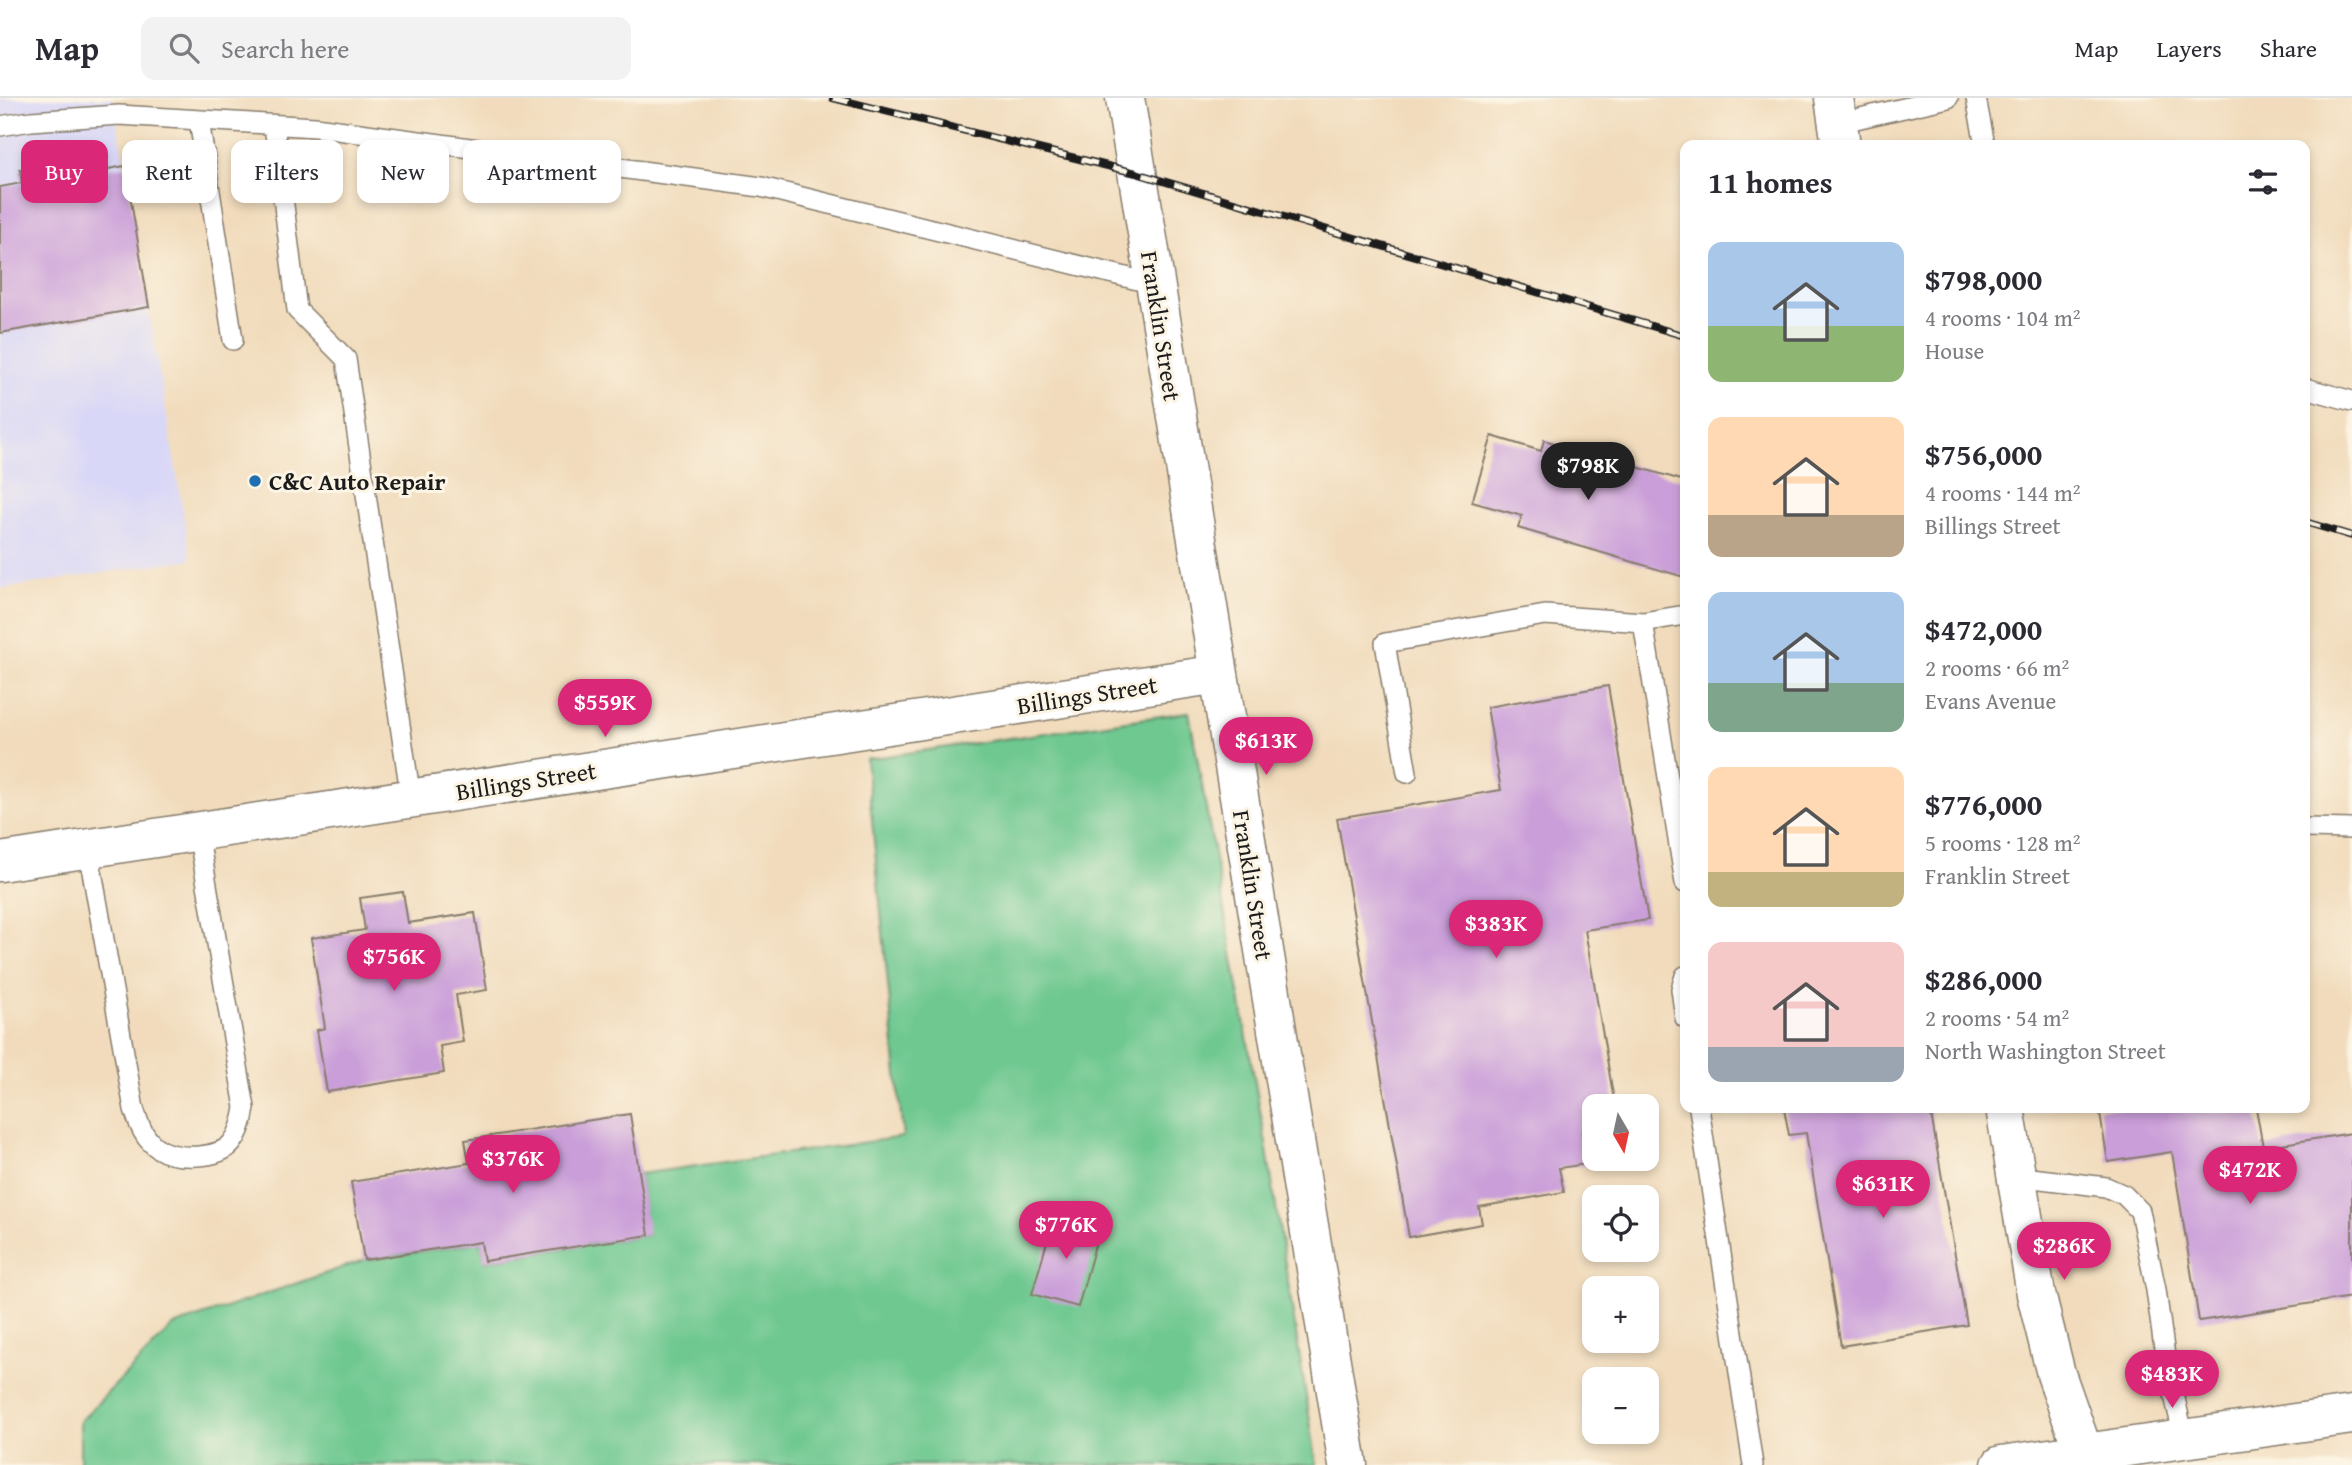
<!DOCTYPE html>
<meta charset="utf-8">
<style>
:root{--surface:#fff;--page:#f2f2f3;--text:#2b2b33;--muted:#7c7c81;--line:#e1e1e2;--accent:#db2777}
body{margin:0;font-family:"Gentium Book Plus",serif;background:var(--page);color:var(--text);height:100vh;display:flex;flex-direction:column;font-size:26px;white-space:nowrap}
*{box-sizing:border-box;margin:0}
p{font-size:23px;color:var(--muted)}
.icon{flex:none;width:38px;height:38px;fill:none;stroke:currentColor;stroke-width:2;stroke-linecap:round;stroke-linejoin:round}
.map{position:relative;flex:1;overflow:hidden}
.panel{position:absolute;left:1680px;top:42px;width:630px;height:973px;display:flex;flex-direction:column;background:var(--surface);border-radius:14px;box-shadow:0 4px 10px #0003}
.panel>*{flex:none}
.top-card{position:absolute;left:21px;top:42px;width:665px;height:63px;display:flex;gap:14px}
.needle{width:46px;rotate:171deg}
.tools{position:absolute;left:1582px;top:996px;display:grid;gap:14px}
.tools a{display:grid;place-items:center;width:77px;height:77px;border-radius:14px;background:var(--surface);box-shadow:0 4px 10px #0003;font-size:35px}
.price{position:absolute;translate:-50% -60px;padding:0 16px;border-radius:24px;background:var(--accent);color:#fff;font-size:23px;line-height:46px;filter:drop-shadow(0 2px 4px #0008)}
.price::after{content:'';position:absolute;left:50%;top:42px;width:21px;height:16px;margin-left:-10px;background:inherit;clip-path:polygon(0 0,100% 0,50% 100%)}
.price.active{background:#222;color:#fff}
ul{padding:0;list-style:none}
li{display:flex;align-items:center;gap:21px;height:175px;padding:0 28px}
li span{display:grid;place-items:center;flex:none;width:196px;height:140px;border-radius:14px;color:#555}
li>.icon{margin-inline-start:auto}
span .icon{width:84px;height:84px;fill:#fffc;stroke-width:1}
li b{font-size:30px}
h2{display:flex;justify-content:space-between;align-items:center;height:84px;padding:0 28px;font-size:30px}
.pill{padding:0 24px;border-radius:14px;background:var(--surface);box-shadow:0 4px 10px #0003;font-size:24px;line-height:63px}
.pill.active{background:var(--accent);color:#fff}
header{display:flex;align-items:center;gap:42px;box-sizing:border-box;height:98px;padding:0 35px;background:var(--surface);border-bottom:2px solid var(--line)}
header strong{font-size:33px}
nav{display:flex;gap:38px;margin-inline-start:auto;font-size:24px}
.search{width:490px;height:63px;background:var(--page);display:flex;align-items:center;gap:18px;box-sizing:border-box;padding:0 24px;border-radius:14px;color:var(--muted);font-size:26px}
.map>svg:first-child{display:block}
</style>
<header>
<strong>Map</strong>
<div class="search"><svg class="icon" aria-label="search" viewBox="0 0 24 24"><circle cx="10" cy="10" r="6"/><path d="M15 15l6 6"/></svg>Search here</div>
<nav><a>Map</a><a>Layers</a><a>Share</a></nav>
</header>
<div class="map">
<svg width="2352" height="1367" viewBox="0 0 2352 1367">
<rect width="100%" height="100%" fill="#fcf5e5"/>
<filter id="ink" filterUnits="userSpaceOnUse"><feTurbulence type="fractalNoise" baseFrequency=".0143" numOctaves="2"/><feDisplacementMap in="SourceGraphic" scale="14" xChannelSelector="R" yChannelSelector="G"/><feConvolveMatrix kernelMatrix="1 2 1 2 8 2 1 2 1" color-interpolation-filters="sRGB"/></filter>
<filter id="wash" filterUnits="userSpaceOnUse"><feTurbulence type="fractalNoise" baseFrequency=".00686" numOctaves="4" result="noise"/><feDisplacementMap in="SourceGraphic" scale="28" xChannelSelector="R" yChannelSelector="G"/><feGaussianBlur stdDeviation="1.57" result="paint"/><feColorMatrix in="noise" values="0 0 0 0 0 0 0 0 0 0 0 0 0 0 0 0 0 1.4 0 .05"/><feComposite in="paint" operator="in"/></filter>
<g filter="url(#wash)">
<rect width="100%" height="100%" fill="#f1dbbc"/>
<!-- built -->
<path fill="#d9d7f7" d="M0 0H113L191 461 0 491Z"/>
<!-- green -->
<path fill="#6ec890" stroke="#457256" stroke-width="2" d="M1189 614 1266 1046 1317 1367H80V1323L173 1228 364 1162 481 1144 485 1163 648 1137 639 1076 903 1039 866 661Z"/>
<g id="blocks">
<!-- building -->
<path fill="#ca9fd9" d="M61 65 64 79 125 68 149 209 0 235V89L22 85 20 72Z
M1492 338 1541 353 1544 342 1685 383 1684 479 1518 430 1522 418 1472 404Z
M1608 588 1648 822 1585 832 1615 1008H1594V1032L1582 1034 1587 1066 1559 1070 1564 1094 1479 1109 1482 1126 1409 1139 1337 720 1501 692 1487 609Z
M403 794 408 825 475 815 487 892 456 897 463 944 440 948 444 975 327 994 317 932 325 930 311 840 365 832 360 800Z
M1784 1010H1930L1967 1227 1841 1248 1806 1035 1789 1037Z
M2099 1010H2256L2263 1049 2352 1035V1199L2199 1223 2172 1054 2108 1064Z
M630 1016 649 1137 484 1163 481 1144 364 1162 351 1084 469 1065 465 1042Z
M1055 1116 1100 1129 1078 1209 1032 1196Z"/>
</g>
</g>
<g filter="url(#ink)">
<use href="#blocks" fill-opacity="0" stroke="#867c6c" stroke-width="2"/>
<g fill="none" stroke-linecap="round" stroke-linejoin="round">
<!-- service casing -->
<g stroke="#867c6c" stroke-width="22">
<path id="service" d="M1976 0 1985 47
M199 22 233 242
M1838 25 1948 0
M274 27 297 212 346 261 411 701
M0 28 31 23 119 17 315 29 761 89 1154 186
M2305 290 2352 303
M1685 517 1643 524 1685 785
M1407 675 1385 545 1545 517 1643 524
M2305 730 2352 731
M88 751 134 1011C139 1026 144 1042 159 1051 176 1062 219 1061 232 1045 240 1035 243 1023 245 1010L198 734
M1685 878 1681 891 1685 920
M1699 1010 1753 1367
M2016 1078 2106 1089 2124 1097 2140 1113 2156 1192 2165 1258 2184 1340"/>
</g>
<!-- minor casing -->
<g stroke="#867c6c" stroke-width="41">
<path id="minor" d="M1125 0 1348 1367
M1834 0 1841 47
M0 764 1219 576
M2005 1010 2036 1196 2056 1276 2088 1367
M2001 1367 2352 1317"/>
</g>
<!-- service -->
<use href="#service" stroke="#fff" stroke-width="19"/>
<!-- minor -->
<use href="#minor" stroke="#fff" stroke-width="38"/>
<!-- rail casing -->
<g stroke="#1c1c1c" stroke-width="8">
<path id="rail" d="M833 0 1136 75 1685 238
M2305 424 2352 438"/>
</g>
<!-- rail -->
<use href="#rail" stroke="#fcf5e5" stroke-width="5" stroke-dasharray="16" stroke-linecap="butt"/>
</g>
</g>
<!-- markers -->
<circle fill="#1f6fb2" stroke="#fcf5e5" stroke-width="2.5" cx="255" cy="383" r="7"/>
<g text-anchor="middle" dominant-baseline="central" stroke-width="6" stroke-linejoin="round" paint-order="stroke">
<!-- street labels -->
<g font-size="24" fill="#1c1c1c" stroke="#fcf5e5">
<text transform="translate(1161 228) rotate(81)">Franklin Street</text>
<text transform="translate(1087 597) rotate(-9)">Billings Street</text>
<text transform="translate(526 683) rotate(-9)">Billings Street</text>
<text transform="translate(1253 787) rotate(81)">Franklin Street</text>
</g>
<!-- poi labels -->
<g font-size="24" font-weight="bold" fill="#1c1c1c" stroke="#fcf5e5" text-anchor="start">
<text x="269" y="383">C&amp;C Auto Repair</text>
</g>
</g>
</svg>
<div class="tools">
<a><svg class="needle" viewBox="-14 -14 28 28"><path d="M0-13l5 13h-10z" fill="#e53935"/><path d="M0 13l5-13h-10z" fill="#7c7c81"/></svg></a>
<a><svg class="icon" aria-label="locate" viewBox="0 0 24 24"><circle cx="12" cy="12" r="6"/><path d="M12 2v4M12 18v4M2 12h4M18 12h4"/></svg></a>
<a>+</a>
<a>−</a>
</div>
<b class="price active" style="left:1588px;top:404px">$798K</b>
<b class="price" style="left:605px;top:641px">$559K</b>
<b class="price" style="left:1266px;top:679px">$613K</b>
<b class="price" style="left:1496px;top:862px">$383K</b>
<b class="price" style="left:394px;top:895px">$756K</b>
<b class="price" style="left:513px;top:1097px">$376K</b>
<b class="price" style="left:2250px;top:1108px">$472K</b>
<b class="price" style="left:1883px;top:1122px">$631K</b>
<b class="price" style="left:1066px;top:1163px">$776K</b>
<b class="price" style="left:2064px;top:1184px">$286K</b>
<b class="price" style="left:2172px;top:1312px">$483K</b>
<div class="top-card">
<a class="pill active">Buy</a>
<a class="pill">Rent</a>
<a class="pill">Filters</a>
<a class="pill">New</a>
<a class="pill">Apartment</a>
</div>
<section class="panel">
<h2>11 homes<svg class="icon" aria-label="filters" viewBox="0 0 24 24"><path d="M4 7h16M4 17h16"/><circle cx="9" cy="7" r="2"/><circle cx="15" cy="17" r="2"/></svg></h2>
<ul>
<li><span style="background:linear-gradient(#a9c7e8 60%,#8fb573 0)"><svg class="icon" aria-label="home" viewBox="0 0 24 24"><path d="M3 11l9-7 9 7M6 9v11h12V9"/></svg></span><div><b>$798,000</b><p>4 rooms · 104 m²</p><p>House</p></div></li>
<li><span style="background:linear-gradient(#ffd9b3 70%,#b9a48a 0)"><svg class="icon" aria-label="home" viewBox="0 0 24 24"><path d="M3 11l9-7 9 7M6 9v11h12V9"/></svg></span><div><b>$756,000</b><p>4 rooms · 144 m²</p><p>Billings Street</p></div></li>
<li><span style="background:linear-gradient(#a9c7e8 65%,#7fa58c 0)"><svg class="icon" aria-label="home" viewBox="0 0 24 24"><path d="M3 11l9-7 9 7M6 9v11h12V9"/></svg></span><div><b>$472,000</b><p>2 rooms · 66 m²</p><p>Evans Avenue</p></div></li>
<li><span style="background:linear-gradient(#ffd9b3 75%,#c2b280 0)"><svg class="icon" aria-label="home" viewBox="0 0 24 24"><path d="M3 11l9-7 9 7M6 9v11h12V9"/></svg></span><div><b>$776,000</b><p>5 rooms · 128 m²</p><p>Franklin Street</p></div></li>
<li><span style="background:linear-gradient(#f6c9c9 75%,#9aa5b1 0)"><svg class="icon" aria-label="home" viewBox="0 0 24 24"><path d="M3 11l9-7 9 7M6 9v11h12V9"/></svg></span><div><b>$286,000</b><p>2 rooms · 54 m²</p><p>North Washington Street</p></div></li>
</ul>
</section>
</div>
